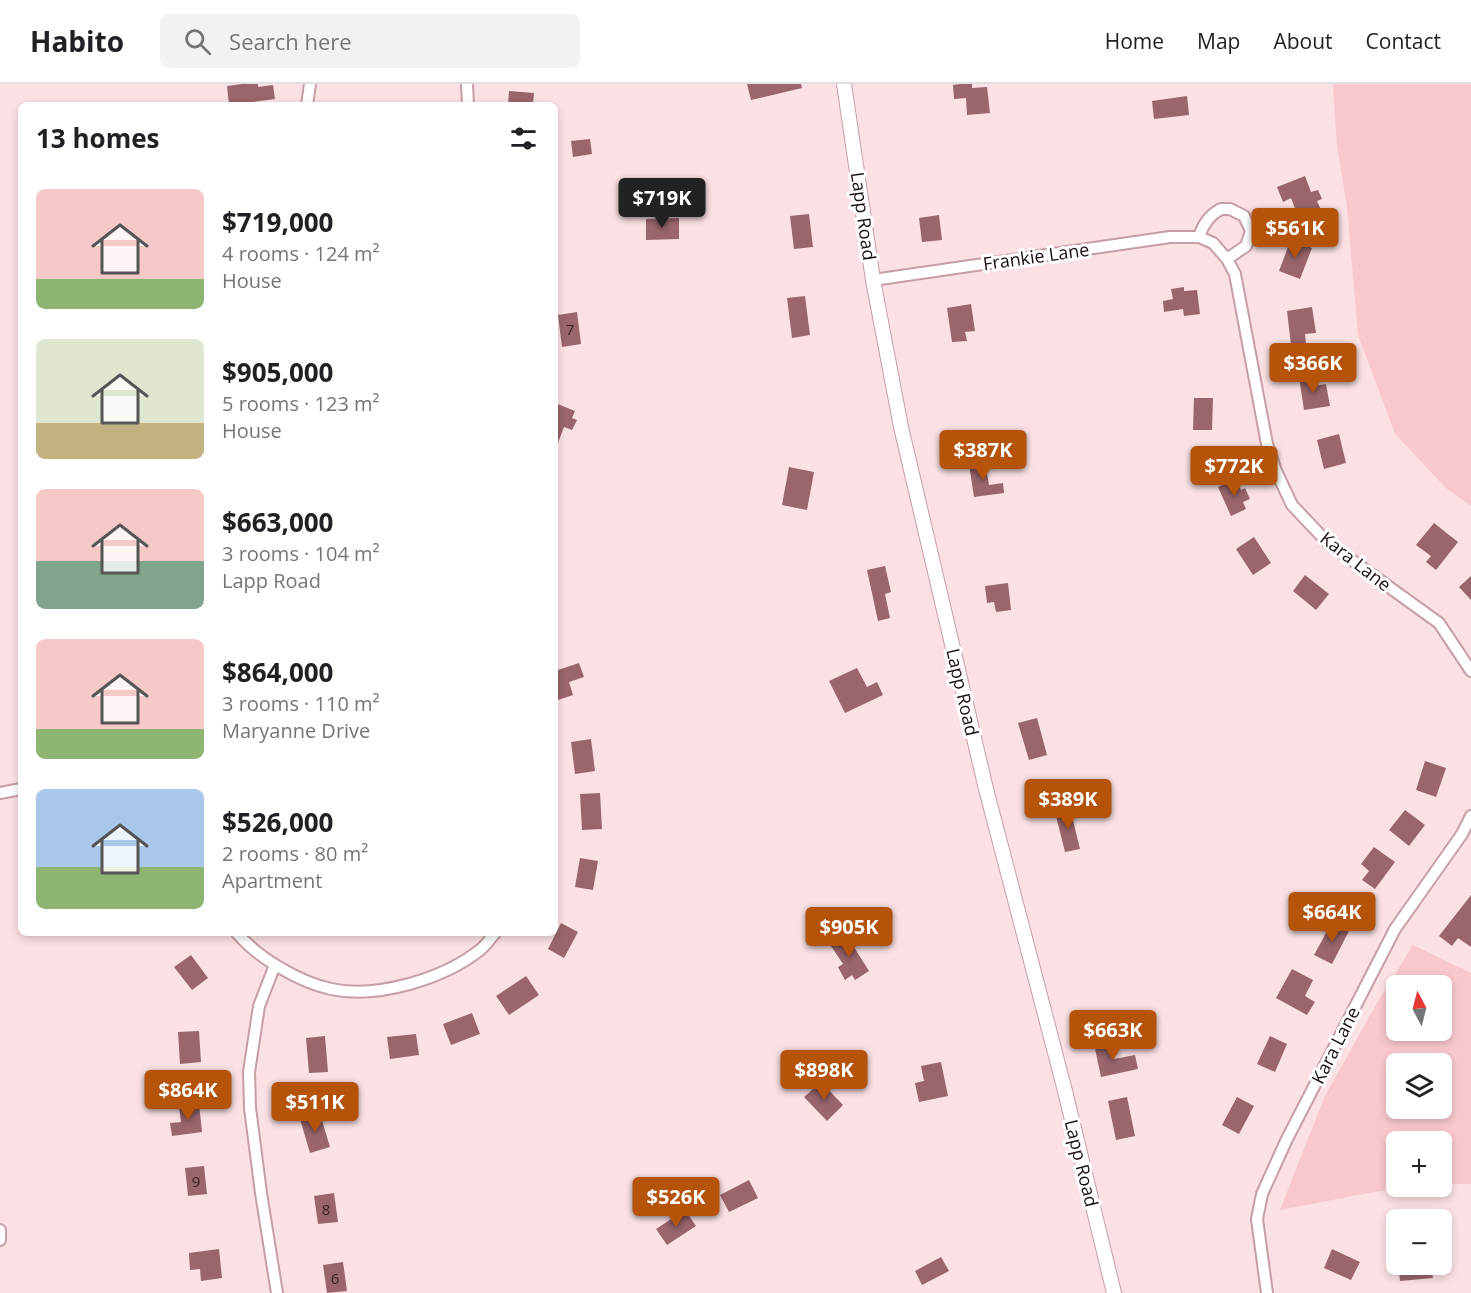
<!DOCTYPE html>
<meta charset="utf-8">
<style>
:root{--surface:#fff;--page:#f2f2f2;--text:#202124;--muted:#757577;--line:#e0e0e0;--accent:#b45309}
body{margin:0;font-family:"Open Sans",sans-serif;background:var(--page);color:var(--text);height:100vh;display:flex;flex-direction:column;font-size:22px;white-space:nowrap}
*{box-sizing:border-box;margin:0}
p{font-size:20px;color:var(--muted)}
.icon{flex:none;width:33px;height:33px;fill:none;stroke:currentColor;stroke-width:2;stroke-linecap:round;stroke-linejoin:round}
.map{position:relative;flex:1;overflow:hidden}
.details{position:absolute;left:18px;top:18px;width:540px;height:834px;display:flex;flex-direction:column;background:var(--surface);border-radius:9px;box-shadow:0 3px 9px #0003}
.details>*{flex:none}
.needle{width:39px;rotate:353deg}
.fabs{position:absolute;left:1386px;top:891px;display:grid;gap:12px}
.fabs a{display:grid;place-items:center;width:66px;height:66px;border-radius:9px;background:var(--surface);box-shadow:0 3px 9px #0003;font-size:30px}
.price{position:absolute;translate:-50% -51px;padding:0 14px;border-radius:6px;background:var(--accent);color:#fff;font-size:20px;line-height:39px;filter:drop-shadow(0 2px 3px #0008)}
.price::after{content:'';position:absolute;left:50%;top:36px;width:18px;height:14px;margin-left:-9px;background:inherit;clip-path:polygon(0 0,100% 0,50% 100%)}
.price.selected{background:#222;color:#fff}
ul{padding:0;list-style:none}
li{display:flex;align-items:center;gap:18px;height:150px;padding:0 18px}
li span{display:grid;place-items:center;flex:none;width:168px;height:120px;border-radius:9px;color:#555}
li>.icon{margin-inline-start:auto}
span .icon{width:72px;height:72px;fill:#fffc;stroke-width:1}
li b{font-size:26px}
h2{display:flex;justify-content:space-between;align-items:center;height:72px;padding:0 18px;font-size:26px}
header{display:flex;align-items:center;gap:36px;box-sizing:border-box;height:84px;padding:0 30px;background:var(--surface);border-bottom:2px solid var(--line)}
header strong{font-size:28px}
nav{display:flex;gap:33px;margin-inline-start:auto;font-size:21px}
.search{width:420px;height:54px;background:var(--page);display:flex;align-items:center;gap:15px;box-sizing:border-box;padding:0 21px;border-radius:9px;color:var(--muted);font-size:22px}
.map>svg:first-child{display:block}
</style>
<header>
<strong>Habito</strong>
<div class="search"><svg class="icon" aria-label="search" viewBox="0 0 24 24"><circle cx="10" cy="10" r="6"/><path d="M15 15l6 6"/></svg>Search here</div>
<nav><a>Home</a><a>Map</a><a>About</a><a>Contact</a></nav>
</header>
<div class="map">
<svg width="1471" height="1209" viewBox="0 0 1471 1209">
<rect width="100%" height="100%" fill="#fbe1e4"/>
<!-- green -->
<path fill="#f8c8ce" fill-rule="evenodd" d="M1333 0H1471V422L1446 404 1395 350 1358 251 1347 123 1337 62Z
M1413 861 1471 889V1100H1442V1058H1396V1102L1424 1103 1374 1108 1280 1126 1324 1014 1377 919ZM1396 902H1442V946H1396ZM1396 980H1442V1024H1396Z"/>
<!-- building -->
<path fill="#9a656d" d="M242 0H258V3L273 1 275 15 229 21 227 2Z
M747 0H801L802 4 751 16Z
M960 0H972V4L987 3 990 29 967 31 966 14 954 15 953 1Z
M509 7 534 9 533 21H508Z
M1187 12 1189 31 1154 35 1152 17Z
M590 55 592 70 573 73 571 57Z
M1305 92 1311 108 1318 106 1322 115 1317 117 1321 126 1299 135 1291 114 1283 118 1277 103Z
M809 130 813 163 794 165 790 132Z
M939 131 942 156 922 158 919 134Z
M679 134V155L646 156V135Z
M1291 155 1312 164 1300 195 1279 187Z
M1184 203V207L1197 206 1200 230 1184 232 1183 225 1164 228 1163 217 1173 215 1171 205Z
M805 212 810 251 792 254 787 214Z
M971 220 975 247 965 248 967 257 952 258 947 224Z
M1312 223 1316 249 1305 250 1306 260 1291 261 1287 227Z
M577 228 581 260 562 263 558 231Z
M1313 291 1314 302 1326 300 1330 322 1304 326 1299 293Z
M1194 314H1213L1212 346H1193Z
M555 319 575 327 572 334 577 336 572 346 564 343 556 364Z
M1339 350 1346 379 1324 385 1317 356Z
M985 378 989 401 1003 399 1004 409 974 413 969 380Z
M789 383 814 388 807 426 782 421Z
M1236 395 1241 406 1245 404 1250 415 1243 418 1246 425 1231 432 1218 403Z
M1434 439 1458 458 1436 486 1426 478 1431 472 1416 461Z
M1254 453 1271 479 1253 491 1236 465Z
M885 482 891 508 885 510 890 534 878 537 867 486Z
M1305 491 1329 510 1316 526 1293 507Z
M1471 492V516L1459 503Z
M1008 499 1011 526 996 528 994 518 987 519 985 502Z
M579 579 584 593 569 598 573 611 555 617V587Z
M857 584 867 603 877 598 883 611 845 629 829 597Z
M1037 634 1047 671 1029 676 1018 639Z
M591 655 595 687 575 690 571 658Z
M1425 677 1446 684 1436 713 1416 706Z
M600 709 602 745 582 746 580 710Z
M1070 724 1080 765 1065 768 1055 728Z
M1405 726 1425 741 1409 762 1389 746Z
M1374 763 1395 778 1375 805 1362 796 1369 787 1361 780Z
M580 774 598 777 593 806 575 803Z
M1471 811V863L1458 854 1452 862 1439 852Z
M1332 838 1349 847 1332 880 1314 871Z
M561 839 578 848 564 874 548 865Z
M845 849 869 887 855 896 852 891 845 896 838 883 843 880 829 859Z
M191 871 208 894 192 906 174 883Z
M1292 885 1313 896 1305 912 1315 918 1307 931 1276 914Z
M526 892 539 911 509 931 496 912Z
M472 929 480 950 451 961 443 940Z
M199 947 201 978 180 980 178 948Z
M416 950 419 971 390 975 387 953Z
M325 952 328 988 309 989 306 954Z
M1270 952 1287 960 1275 988 1257 980Z
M1110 957 1114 975 1135 971 1138 985 1101 993 1094 960Z
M941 978 948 1012 919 1018 915 999 924 997 921 982Z
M821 998 843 1021 827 1037 804 1013Z
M1127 1013 1135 1052 1116 1056 1108 1017Z
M1237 1013 1254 1022 1239 1050 1222 1041Z
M199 1020 202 1048 172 1052 170 1039 181 1038 179 1022Z
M320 1030 330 1063 310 1069 300 1035Z
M204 1082 207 1110 188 1112 185 1084Z
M749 1096 758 1114 729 1128 720 1111Z
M334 1109 338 1138 318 1140 314 1112Z
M685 1126 696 1142 667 1161 656 1145Z
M219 1165 222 1194 201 1197 200 1185 190 1186 189 1169Z
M1332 1165 1360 1178 1351 1196 1324 1184Z
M941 1173 949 1187 922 1201 915 1187Z
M343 1178 347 1207 327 1209 323 1181Z
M1398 1180H1431L1433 1194 1400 1197Z"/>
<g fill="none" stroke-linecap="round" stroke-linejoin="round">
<!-- minor casing -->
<g stroke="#c79ea3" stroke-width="14">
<path id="minor" d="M467 0 468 21
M307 21 310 0
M1221 125H1230L1244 132 1251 147 1246 162 1227 175 1213 159 1199 153C1203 140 1209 131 1221 125Z
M1227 175 1235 190 1267 360 1276 387 1292 421 1328 459 1439 539 1471 587
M873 196 1170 153H1199
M0 709 21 705
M237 849C258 874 299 898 331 905 377 915 443 895 480 866 486 861 490 855 495 849
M275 881 259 922 249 988 250 1024 261 1109 277 1209
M0 1146V1156
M1267 1209 1257 1135 1262 1110 1286 1057 1395 845 1462 750 1471 732"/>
</g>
<!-- tertiary casing -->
<g stroke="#c79ea3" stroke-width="16">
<path id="tertiary" d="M844 0 873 196 901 343 986 705 1064 1003 1114 1209"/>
</g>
<!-- minor -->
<use href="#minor" stroke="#fff" stroke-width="10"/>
<!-- tertiary -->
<use href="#tertiary" stroke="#fff" stroke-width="14"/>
</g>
<g text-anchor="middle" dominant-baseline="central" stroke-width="6" stroke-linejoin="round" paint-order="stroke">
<!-- number labels -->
<g font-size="15" fill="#3a2326">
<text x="570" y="245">7</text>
<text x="196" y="1097">9</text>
<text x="326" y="1125">8</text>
<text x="335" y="1194">6</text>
</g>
<!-- street labels -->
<g font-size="18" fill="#1a0d0f" stroke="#fff">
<text transform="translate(864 132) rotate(82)">Lapp Road</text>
<text transform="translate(1036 172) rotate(-8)">Frankie Lane</text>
<text transform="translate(1356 477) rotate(38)">Kara Lane</text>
<text transform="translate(963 608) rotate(77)">Lapp Road</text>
<text transform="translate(1335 961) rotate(-63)">Kara Lane</text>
<text transform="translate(1082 1079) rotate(76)">Lapp Road</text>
</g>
</g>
</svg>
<div class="fabs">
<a><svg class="needle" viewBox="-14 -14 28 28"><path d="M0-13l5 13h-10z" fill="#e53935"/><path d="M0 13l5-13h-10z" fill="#757577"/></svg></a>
<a><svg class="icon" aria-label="layers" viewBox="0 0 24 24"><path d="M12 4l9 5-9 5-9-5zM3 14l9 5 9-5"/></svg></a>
<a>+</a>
<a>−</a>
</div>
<b class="price selected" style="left:662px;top:145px">$719K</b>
<b class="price" style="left:1295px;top:175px">$561K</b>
<b class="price" style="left:1313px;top:310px">$366K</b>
<b class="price" style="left:983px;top:397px">$387K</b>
<b class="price" style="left:1234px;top:413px">$772K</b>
<b class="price" style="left:1068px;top:746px">$389K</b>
<b class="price" style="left:1332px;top:859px">$664K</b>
<b class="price" style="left:849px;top:874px">$905K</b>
<b class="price" style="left:1113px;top:977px">$663K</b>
<b class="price" style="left:824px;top:1017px">$898K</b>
<b class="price" style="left:188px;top:1037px">$864K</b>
<b class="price" style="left:315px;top:1049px">$511K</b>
<b class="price" style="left:676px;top:1144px">$526K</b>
<section class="details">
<h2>13 homes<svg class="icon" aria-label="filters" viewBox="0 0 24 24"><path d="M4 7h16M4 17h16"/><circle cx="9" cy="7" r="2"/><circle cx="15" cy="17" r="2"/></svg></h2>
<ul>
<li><span style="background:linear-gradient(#f6c9c9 75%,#8fb573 0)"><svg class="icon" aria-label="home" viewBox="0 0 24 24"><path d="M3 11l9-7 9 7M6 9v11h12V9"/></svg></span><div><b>$719,000</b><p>4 rooms · 124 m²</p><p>House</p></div></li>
<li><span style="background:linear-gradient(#dfe7d0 70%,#c2b280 0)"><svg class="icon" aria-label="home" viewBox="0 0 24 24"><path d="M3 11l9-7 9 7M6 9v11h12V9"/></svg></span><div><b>$905,000</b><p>5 rooms · 123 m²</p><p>House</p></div></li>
<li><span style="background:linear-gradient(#f6c9c9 60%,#7fa58c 0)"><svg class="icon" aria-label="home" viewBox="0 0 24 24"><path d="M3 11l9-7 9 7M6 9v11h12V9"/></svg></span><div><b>$663,000</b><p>3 rooms · 104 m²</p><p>Lapp Road</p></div></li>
<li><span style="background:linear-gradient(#f6c9c9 75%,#8fb573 0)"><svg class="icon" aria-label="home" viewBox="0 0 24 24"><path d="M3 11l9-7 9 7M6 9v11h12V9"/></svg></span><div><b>$864,000</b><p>3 rooms · 110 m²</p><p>Maryanne Drive</p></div></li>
<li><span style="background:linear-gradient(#a9c7e8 65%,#8fb573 0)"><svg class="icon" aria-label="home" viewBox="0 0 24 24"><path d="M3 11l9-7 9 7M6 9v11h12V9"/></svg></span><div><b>$526,000</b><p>2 rooms · 80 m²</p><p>Apartment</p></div></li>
</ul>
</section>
</div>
